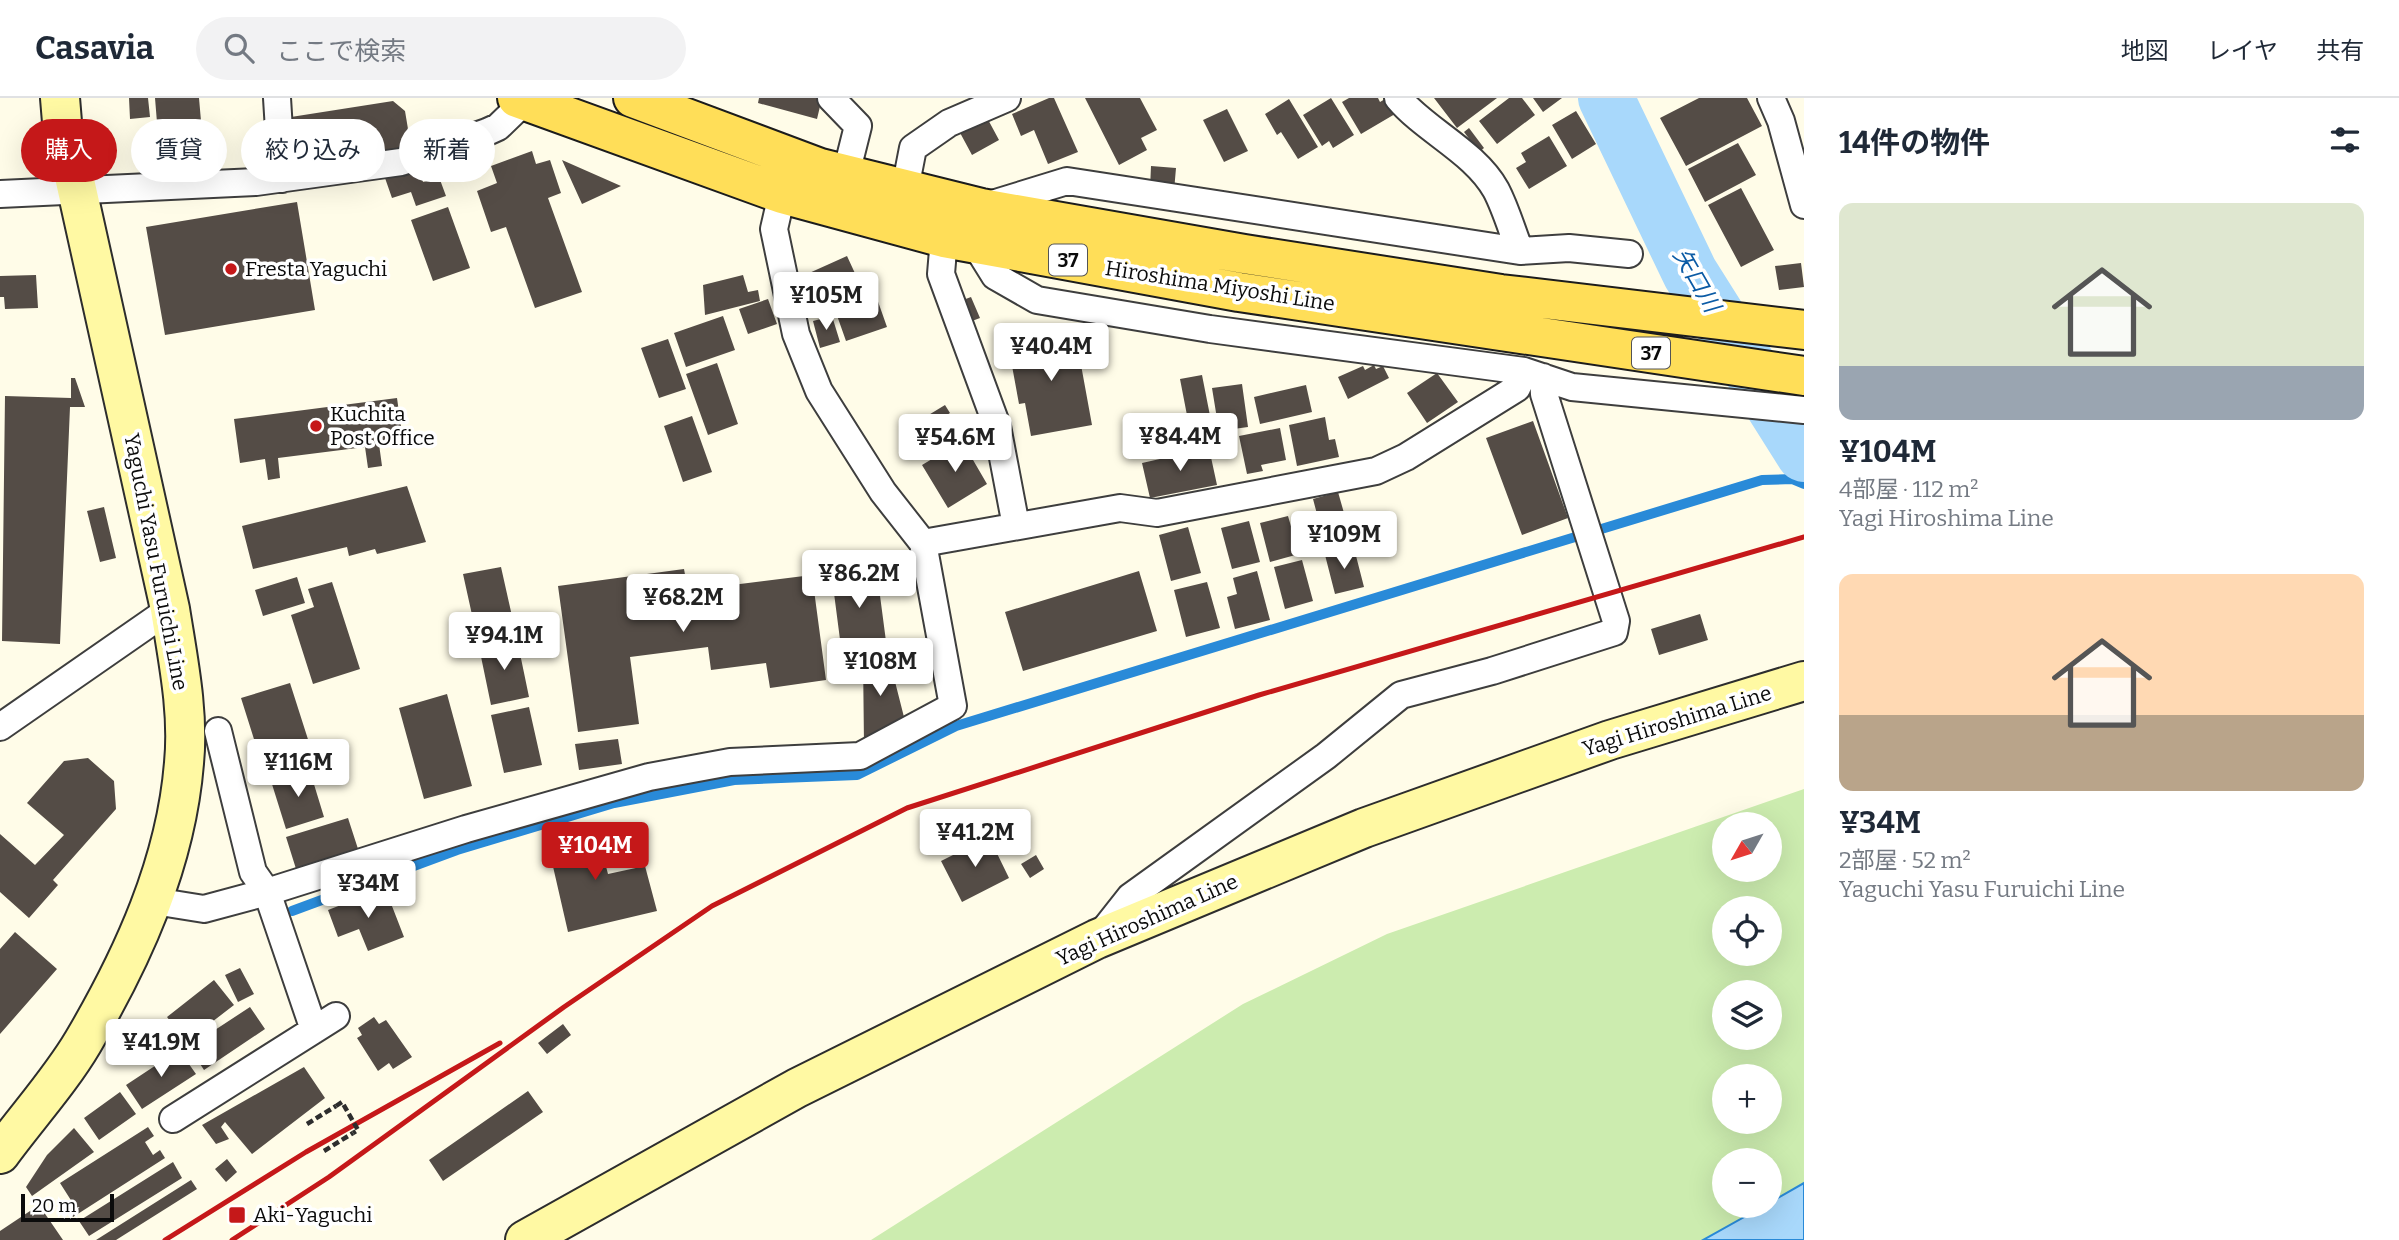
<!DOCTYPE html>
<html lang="ja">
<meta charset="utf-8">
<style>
:root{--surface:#fff;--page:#f2f2f3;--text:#1f2937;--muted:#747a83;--line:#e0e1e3;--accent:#c51819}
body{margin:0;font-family:Bitter,"Noto Sans JP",serif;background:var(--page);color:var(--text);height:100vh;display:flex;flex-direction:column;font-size:26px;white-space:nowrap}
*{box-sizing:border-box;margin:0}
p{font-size:23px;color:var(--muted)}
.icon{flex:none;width:38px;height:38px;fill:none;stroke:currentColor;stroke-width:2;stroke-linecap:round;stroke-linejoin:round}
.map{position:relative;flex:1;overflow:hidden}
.side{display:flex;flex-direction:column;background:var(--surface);width:595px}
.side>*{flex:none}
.guide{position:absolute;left:21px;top:21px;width:665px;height:63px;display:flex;gap:14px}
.needle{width:46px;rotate:231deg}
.buttons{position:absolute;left:1712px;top:714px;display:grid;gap:14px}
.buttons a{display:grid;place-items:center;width:70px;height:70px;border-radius:50%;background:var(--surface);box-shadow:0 7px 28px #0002;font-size:35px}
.scale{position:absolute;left:21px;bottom:18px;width:93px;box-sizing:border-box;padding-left:7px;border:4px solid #0b0b0b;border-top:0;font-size:19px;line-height:24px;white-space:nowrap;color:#0b0b0b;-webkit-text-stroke:5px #fff;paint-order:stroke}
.price{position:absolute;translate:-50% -60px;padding:0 16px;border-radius:7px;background:#fff;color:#222;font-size:23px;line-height:46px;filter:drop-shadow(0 2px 4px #0008)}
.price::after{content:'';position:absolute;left:50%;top:42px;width:21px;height:16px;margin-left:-10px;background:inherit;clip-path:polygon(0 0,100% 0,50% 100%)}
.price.active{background:var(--accent);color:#fff}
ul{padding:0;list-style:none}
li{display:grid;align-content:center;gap:14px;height:371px;padding:0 35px}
li span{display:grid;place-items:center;height:217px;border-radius:14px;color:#555}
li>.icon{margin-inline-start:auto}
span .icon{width:126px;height:126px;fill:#fffc;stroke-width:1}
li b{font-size:30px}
h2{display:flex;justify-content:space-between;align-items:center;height:84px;padding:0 35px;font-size:30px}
.pill{padding:0 24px;border-radius:32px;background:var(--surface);box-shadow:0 7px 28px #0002;font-size:24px;line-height:63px}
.pill.active{background:var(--accent);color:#fff}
header{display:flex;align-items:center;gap:42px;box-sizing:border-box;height:98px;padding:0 35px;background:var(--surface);border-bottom:2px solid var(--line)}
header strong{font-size:33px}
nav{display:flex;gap:38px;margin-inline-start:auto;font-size:24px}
.search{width:490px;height:63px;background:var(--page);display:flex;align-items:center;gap:18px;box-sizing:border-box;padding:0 24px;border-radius:38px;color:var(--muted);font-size:26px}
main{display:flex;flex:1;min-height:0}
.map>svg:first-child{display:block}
</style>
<header>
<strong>Casavia</strong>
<div class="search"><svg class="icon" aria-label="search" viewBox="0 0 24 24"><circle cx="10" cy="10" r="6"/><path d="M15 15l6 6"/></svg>ここで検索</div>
<nav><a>地図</a><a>レイヤ</a><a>共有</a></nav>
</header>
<main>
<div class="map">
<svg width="1804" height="1142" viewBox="0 0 1804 1142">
<rect width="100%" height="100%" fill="#fffce8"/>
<!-- green -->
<path fill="#ccecaf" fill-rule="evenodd" d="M1804 691V1085L1769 1105V1062H1724V1108H1764L1703 1142H871L1243 906 1387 836ZM1724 726H1769V772H1724ZM1724 810H1769V856H1724ZM1724 894H1769V940H1724ZM1724 978H1769V1024H1724Z"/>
<!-- water -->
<path fill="#a8d8fb" stroke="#298ad8" stroke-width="2" d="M1804 1085V1142H1703L1764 1108H1769V1105Z"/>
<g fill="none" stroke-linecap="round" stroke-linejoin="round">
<!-- stream -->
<path stroke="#298ad8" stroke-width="10" d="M292 813 457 752 614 705 734 682 857 677 956 628 1762 382 1792 381 1804 386"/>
<!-- river -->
<path stroke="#a8d8fb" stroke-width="56" d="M1606 0 1690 175 1804 356"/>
</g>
<!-- building -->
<path fill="#544c46" d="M129 0H148L150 19 130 21Z
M155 0H199L203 46 159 49Z
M759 0H822L817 21 758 5Z
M1049 0H1054L1078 54 1048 66 1034 32 1021 38 1012 16Z
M1085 0H1140L1157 32 1141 40 1147 52 1119 67Z
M1331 0 1354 37 1333 50 1329 43 1322 48 1303 17Z
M1349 0H1378L1380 4 1385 1 1395 16 1361 36 1342 4Z
M1434 0H1497L1457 30Z
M1509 0H1522L1535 17 1497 46 1479 23Z
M1533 0H1562L1543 14Z
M1699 0H1747L1762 28 1686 68 1660 20Z
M1289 1 1318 49 1298 61 1281 34 1277 37 1265 16Z
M393 3 405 13 411 49 299 68 291 19Z
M1227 11 1248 53 1224 64 1203 22Z
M1576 13 1596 46 1572 61 1552 27Z
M985 16 999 42 972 57 958 31Z
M1469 30 1484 50 1479 54 1464 34Z
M1549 38 1567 68 1529 91 1516 70 1526 64 1521 55Z
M1738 45 1756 77 1705 104 1688 71Z
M532 53 536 66 550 62 561 95 548 100 582 194 535 210 506 129 491 134 477 93 497 85 491 68Z
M562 62 621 88 582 106Z
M1151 68 1176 70 1174 93 1150 91Z
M419 69 423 84 439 79 446 98 416 108 411 94 392 100 385 80Z
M1741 90 1774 152 1741 169 1708 107Z
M297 104 315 212 165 237 146 129Z
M448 109 470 170 433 183 411 122Z
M847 158 859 184 819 202 807 176Z
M1801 165 1804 189 1779 192 1775 168Z
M36 177 38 210 5 211 4 199H0V178Z
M743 177 748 194 758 192 760 203 705 217 703 187Z
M875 195 887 229 846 243 834 209Z
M971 199 980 220 972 223 963 202Z
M768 201 777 226 748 236 739 211Z
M723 218 735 252 686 269 674 235Z
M832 218 840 244 820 250 813 223Z
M1075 234 1092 327 1031 338 1025 305 1019 306 1008 246Z
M668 241 686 291 659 300 641 250Z
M717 265 738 326 708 337 686 276Z
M1374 267 1376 271 1383 268 1389 280 1348 301 1338 279 1363 268 1365 272Z
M1437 275 1458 304 1427 325 1407 295Z
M1202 277 1213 333 1191 338 1180 281Z
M71 280H75L85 309H70L60 546 2 543 5 298 71 300Z
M1242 286 1248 329 1219 333 1212 290Z
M1306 287 1312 314 1260 326 1254 299Z
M397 300 403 343 379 346 382 368 368 370 365 349 278 360 280 380 268 382 265 361 240 365 234 321Z
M945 307 950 315 936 324 942 334 933 339 922 321Z
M692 318 712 374 683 384 664 328Z
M1325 319 1329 342 1335 341 1339 359 1297 368 1289 327Z
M1533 323 1568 420 1522 437 1486 340Z
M1280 330 1286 362 1261 367 1263 373 1247 376 1239 338Z
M962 343 987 386 948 410 922 367Z
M1209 350 1217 387 1150 400 1142 365Z
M407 388 426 444 377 456 375 451 349 458 347 449 253 471 242 428Z
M1338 394 1346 422 1354 419 1360 441 1326 450 1313 401Z
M104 409 116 460 100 464 87 413Z
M1288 418 1299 456 1270 464 1260 425Z
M1249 423 1260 464 1232 471 1221 430Z
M1188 429 1201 475 1171 483 1159 437Z
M1354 450 1364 489 1335 496 1325 457Z
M1302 462 1313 503 1285 511 1274 469Z
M876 467 887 551 842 557 831 472Z
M501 469 514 527 476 535 463 476Z
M684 471 686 482 698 480 700 491 812 477 826 582 770 590 766 565 711 572 708 549 630 559 639 626 578 634 558 488Z
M1139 473 1157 533 1023 573 1005 514Z
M1257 473 1270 522 1235 531 1227 499 1237 496 1233 480Z
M297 479 305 505 263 518 255 492Z
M332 484 360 571 313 586 291 517 314 509 308 491Z
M1207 484 1220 530 1186 539 1174 492Z
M1700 516 1708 542 1659 557 1651 531Z
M517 541 529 599 491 607 479 549Z
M888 556 905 623 864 647 863 559Z
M290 585 313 657 264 673 241 600Z
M447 596 472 688 424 701 399 610Z
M529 609 542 667 504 675 491 617Z
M618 641 622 666 579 672 575 646Z
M88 660 114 683 116 711 53 782 58 787 29 820 0 794V736L35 767 64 737 27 705 64 663Z
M309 670 324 719 286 731 271 683Z
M348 720 359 754 297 774 286 739Z
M595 727 608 776 645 768 657 813 568 834 546 738Z
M989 739 1009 780 962 804 941 763Z
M1036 757 1044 771 1030 780 1021 766Z
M385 790 404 839 368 853 359 831 338 839 328 812Z
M15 834 57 871 0 936V851Z
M240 870 254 896 238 904 225 877Z
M214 882 234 907 186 944 167 919Z
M250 909 265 931 204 972 189 949Z
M374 919 379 926 386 922 412 959 393 971 389 965 378 973 357 940 362 937 358 930Z
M563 926 571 937 547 956 538 945Z
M179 952 196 976 142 1011 126 987Z
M304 969 325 1000 252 1056 225 1024 221 1029 229 1041 216 1046 202 1027Z
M528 993 543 1014 443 1083 429 1062Z
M120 994 136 1016 99 1042 84 1020Z
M148 1029 154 1038 145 1044 153 1057 160 1052 165 1060 73 1119 68 1110 74 1107 60 1085Z
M74 1030 94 1054 32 1098 26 1089 47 1057Z
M227 1061 237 1074 226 1084 215 1071Z
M173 1064 182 1080 89 1138 79 1123Z
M191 1082 197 1091 116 1142H96Z
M39 1107 63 1142H0V1133Z"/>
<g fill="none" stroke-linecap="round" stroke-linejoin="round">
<!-- street casing -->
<g stroke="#3e3e3e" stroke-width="30">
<path id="street" d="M277 0 282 81
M831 0 858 28 846 76
M1398 0C1426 33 1475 54 1496 92 1506 111 1512 133 1520 153
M1771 0 1781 23 1804 107
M905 91 913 50 949 25 1007 0
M0 96 256 84 401 64 487 34 498 29 525 3
M989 107 1067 83 1520 153 1569 150 1629 156
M944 140 941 176 997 328 1016 428
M975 146 995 178 1037 202 1210 231 1524 273 1572 289 1804 312
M923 445 1120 410 1157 415 1376 373 1406 359 1517 290 1524 273
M0 629 170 511
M218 633 253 774 267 794 466 731 649 679 730 664 860 658 953 608 923 445 883 394 819 293 796 236 774 131 782 96
M154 803 204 811 267 794 314 932
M1100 837 1130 799 1326 658 1401 597 1492 573 1614 534 1616 523 1544 296 1543 279
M173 1021 336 918"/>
</g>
<!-- secondary casing -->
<g stroke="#2d2d2d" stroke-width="42">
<path id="secondary" d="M0 1056C27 1019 60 983 83 944 133 859 176 765 184 665 189 614 178 562 170 511L62 24 60 0
M525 1142 797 990 1097 841 1364 730 1610 642 1804 583"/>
</g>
<!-- primary casing -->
<g stroke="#1c1c1c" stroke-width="42">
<path id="primary" d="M517 0 782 96 944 140 1239 194 1804 278
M633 0 820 70 981 110 1244 156 1501 196 1804 232"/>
</g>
<!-- path -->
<path stroke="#2d2d2d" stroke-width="4.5" stroke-dasharray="7 3.5" stroke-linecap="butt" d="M307 1026 336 1008
M324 1053 353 1035"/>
<!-- street -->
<use href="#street" stroke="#fff" stroke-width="26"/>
<!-- secondary -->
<use href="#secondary" stroke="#fff9a3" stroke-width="38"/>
<!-- primary -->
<use href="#primary" stroke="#ffde58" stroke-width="38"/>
<!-- rail -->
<path stroke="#c51819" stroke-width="5" d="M165 1142 306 1054 500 945
M232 1142 329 1079 564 909 712 808 907 710 1259 597 1804 439"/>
<!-- path-bridge -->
<path stroke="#2d2d2d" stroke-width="4.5" stroke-dasharray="7 3.5" stroke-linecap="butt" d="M336 1008 342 1004 358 1032 353 1035"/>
</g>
<!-- markers -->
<g fill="#c51819" stroke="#fff" stroke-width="2.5">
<circle cx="231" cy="171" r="7"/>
<circle cx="316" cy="328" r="7"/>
<rect x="228" y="1108" width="18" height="18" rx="3.5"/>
</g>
<g text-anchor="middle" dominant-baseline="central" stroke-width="7" stroke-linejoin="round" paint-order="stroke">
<!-- shield labels -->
<g fill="#fff" stroke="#545454" stroke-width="2">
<rect x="1049" y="146.5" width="38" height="31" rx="5"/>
<rect x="1632" y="239.5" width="38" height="31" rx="5"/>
</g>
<g font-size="19" font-weight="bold" fill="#0b0b0b">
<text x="1068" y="162">37</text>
<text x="1651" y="255">37</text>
</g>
<!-- poi labels -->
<g font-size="21" fill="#0b0b0b" stroke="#fff" text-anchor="start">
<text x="245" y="171">Fresta Yaguchi</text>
<text x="330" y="316">Kuchita<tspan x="330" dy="24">Post Office</tspan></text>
<text x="253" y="1117">Aki-Yaguchi</text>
</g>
<!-- street labels -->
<g font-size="21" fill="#0b0b0b" stroke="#fff">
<text transform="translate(1220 188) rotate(9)">Hiroshima Miyoshi Line</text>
<text transform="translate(156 464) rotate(79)">Yaguchi Yasu Furuichi Line</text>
<text transform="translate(1677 623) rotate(-17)">Yagi Hiroshima Line</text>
<text transform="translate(1147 822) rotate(-24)">Yagi Hiroshima Line</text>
</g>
<!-- water labels -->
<g font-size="23" font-style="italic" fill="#0b5ba5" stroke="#fff">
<text transform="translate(1697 182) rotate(60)">矢口川</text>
</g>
</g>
</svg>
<div class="buttons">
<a><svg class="needle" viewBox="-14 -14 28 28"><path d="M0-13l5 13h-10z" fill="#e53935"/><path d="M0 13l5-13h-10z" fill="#747a83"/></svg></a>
<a><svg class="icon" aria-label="locate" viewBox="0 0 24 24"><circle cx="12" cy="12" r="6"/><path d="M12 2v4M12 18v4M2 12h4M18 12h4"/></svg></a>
<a><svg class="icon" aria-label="layers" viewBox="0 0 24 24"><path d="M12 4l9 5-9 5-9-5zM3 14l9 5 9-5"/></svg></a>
<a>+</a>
<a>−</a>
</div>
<div class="scale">20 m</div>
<b class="price" style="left:826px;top:234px">¥105M</b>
<b class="price" style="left:1051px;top:285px">¥40.4M</b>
<b class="price" style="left:1180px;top:375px">¥84.4M</b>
<b class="price" style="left:955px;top:376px">¥54.6M</b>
<b class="price" style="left:1344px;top:473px">¥109M</b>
<b class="price" style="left:859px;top:512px">¥86.2M</b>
<b class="price" style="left:683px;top:536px">¥68.2M</b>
<b class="price" style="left:504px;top:574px">¥94.1M</b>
<b class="price" style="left:880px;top:600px">¥108M</b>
<b class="price" style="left:298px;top:701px">¥116M</b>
<b class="price" style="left:975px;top:771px">¥41.2M</b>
<b class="price active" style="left:595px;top:784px">¥104M</b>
<b class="price" style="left:368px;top:822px">¥34M</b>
<b class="price" style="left:161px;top:981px">¥41.9M</b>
<div class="guide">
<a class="pill active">購入</a>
<a class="pill">賃貸</a>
<a class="pill">絞り込み</a>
<a class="pill">新着</a>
</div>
</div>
<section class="side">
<h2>14件の物件<svg class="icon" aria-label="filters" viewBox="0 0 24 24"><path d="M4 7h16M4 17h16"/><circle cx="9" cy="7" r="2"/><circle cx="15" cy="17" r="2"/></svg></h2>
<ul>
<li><span style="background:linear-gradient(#dfe7d0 75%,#9aa5b1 0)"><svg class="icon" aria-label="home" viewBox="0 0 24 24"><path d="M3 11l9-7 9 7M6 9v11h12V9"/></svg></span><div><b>¥104M</b><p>4部屋 · 112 m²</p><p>Yagi Hiroshima Line</p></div></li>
<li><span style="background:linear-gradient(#ffd9b3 65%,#b9a48a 0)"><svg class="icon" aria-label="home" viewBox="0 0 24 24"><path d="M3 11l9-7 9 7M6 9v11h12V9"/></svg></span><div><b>¥34M</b><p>2部屋 · 52 m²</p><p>Yaguchi Yasu Furuichi Line</p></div></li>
</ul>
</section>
</main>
